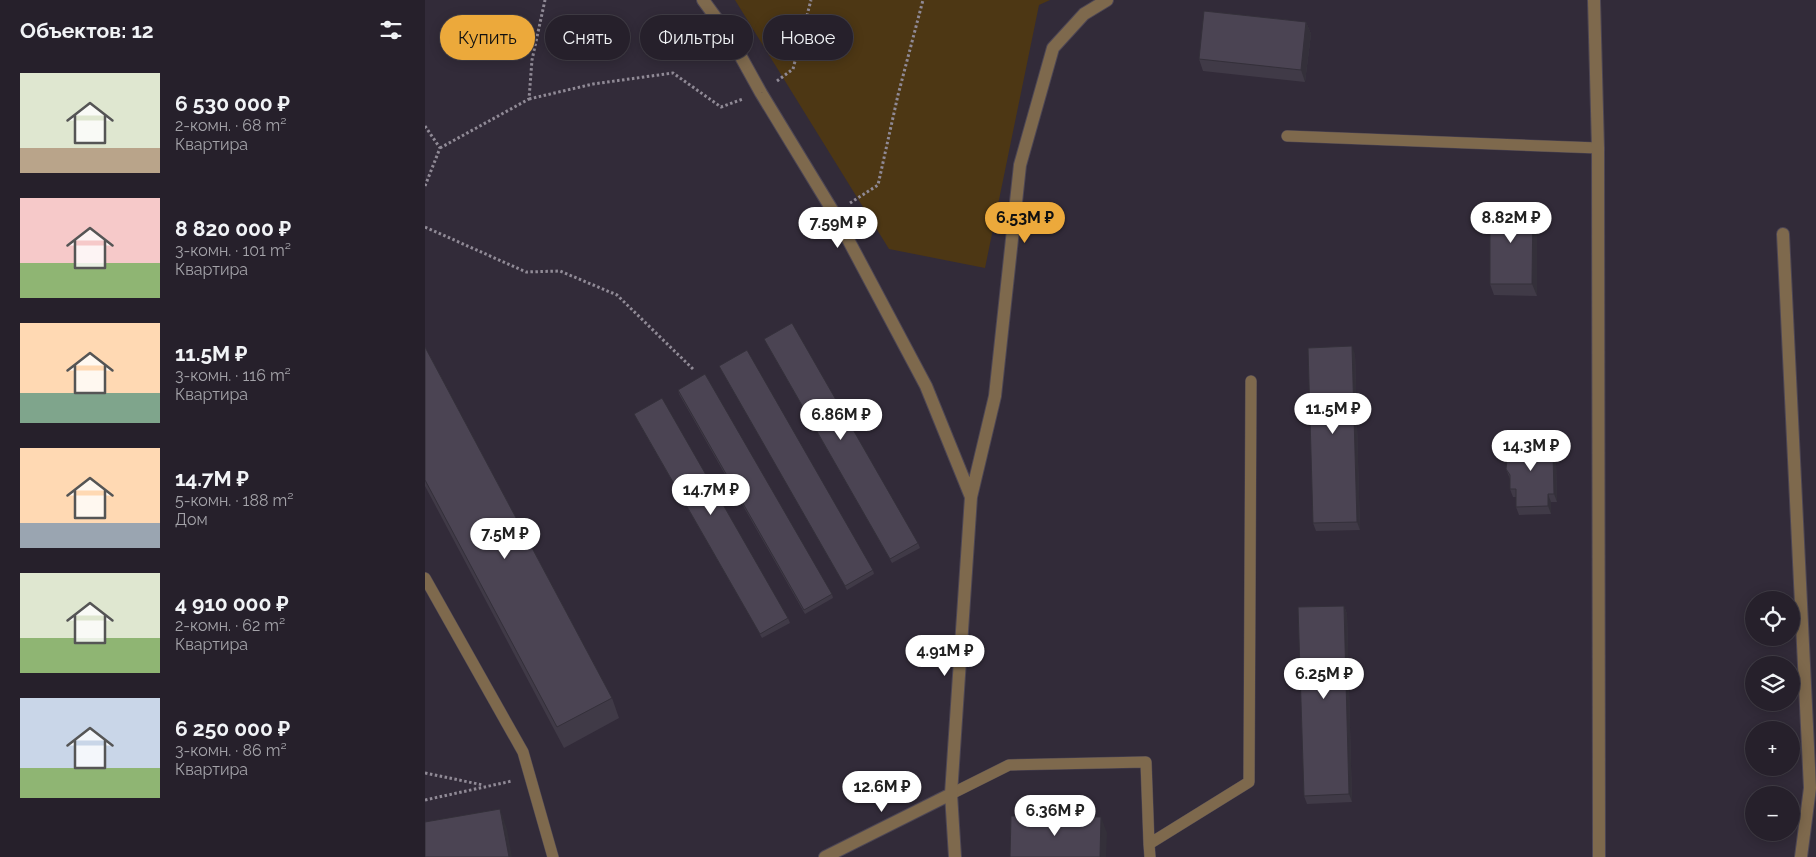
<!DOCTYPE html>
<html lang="ru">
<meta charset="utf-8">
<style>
:root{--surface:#26202b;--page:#322d37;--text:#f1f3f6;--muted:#a4a3a9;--line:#423e47;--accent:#eca93b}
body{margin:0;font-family:Raleway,sans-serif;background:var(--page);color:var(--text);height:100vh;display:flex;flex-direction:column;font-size:19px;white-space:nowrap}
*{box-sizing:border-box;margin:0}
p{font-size:16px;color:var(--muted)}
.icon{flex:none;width:28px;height:28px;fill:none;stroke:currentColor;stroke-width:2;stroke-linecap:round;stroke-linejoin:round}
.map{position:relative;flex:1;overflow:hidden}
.sheet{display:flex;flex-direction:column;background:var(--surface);width:425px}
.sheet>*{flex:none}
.hud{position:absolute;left:15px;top:15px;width:475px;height:45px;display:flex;gap:10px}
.fabs{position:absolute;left:1320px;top:591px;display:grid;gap:10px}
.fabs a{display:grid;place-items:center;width:55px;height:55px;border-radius:50%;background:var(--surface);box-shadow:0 2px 12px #0003,0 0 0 1px var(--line);font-size:25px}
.price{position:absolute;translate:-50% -42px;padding:0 11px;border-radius:18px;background:#fff;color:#222;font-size:16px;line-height:32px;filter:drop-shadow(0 1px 2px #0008)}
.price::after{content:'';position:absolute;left:50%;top:30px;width:15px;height:11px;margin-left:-8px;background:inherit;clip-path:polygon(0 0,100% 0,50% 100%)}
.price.selected{background:var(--accent);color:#111}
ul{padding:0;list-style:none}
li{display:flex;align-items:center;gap:15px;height:125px;padding:0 20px}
li span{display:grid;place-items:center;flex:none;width:140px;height:100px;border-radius:0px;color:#555}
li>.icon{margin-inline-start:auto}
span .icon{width:60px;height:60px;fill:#fffc;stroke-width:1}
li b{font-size:21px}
h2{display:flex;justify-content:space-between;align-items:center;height:60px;padding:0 20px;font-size:21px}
.pill{padding:0 18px;border-radius:22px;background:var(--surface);box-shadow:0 2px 12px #0003,0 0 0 1px var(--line);font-size:18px;line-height:45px}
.pill.selected{background:var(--accent);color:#111}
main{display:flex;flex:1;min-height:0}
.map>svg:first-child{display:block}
</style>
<main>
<section class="sheet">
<h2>Объектов: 12<svg class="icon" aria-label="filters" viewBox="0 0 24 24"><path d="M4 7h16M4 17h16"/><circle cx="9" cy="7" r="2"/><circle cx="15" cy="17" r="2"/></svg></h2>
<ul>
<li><span style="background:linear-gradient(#dfe7d0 75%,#b9a48a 0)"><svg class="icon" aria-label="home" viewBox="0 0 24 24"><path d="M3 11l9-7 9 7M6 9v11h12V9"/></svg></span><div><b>6 530 000 ₽</b><p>2-комн. · 68 m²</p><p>Квартира</p></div></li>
<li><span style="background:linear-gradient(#f6c9c9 65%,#8fb573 0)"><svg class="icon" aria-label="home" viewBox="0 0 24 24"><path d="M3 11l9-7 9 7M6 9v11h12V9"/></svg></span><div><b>8 820 000 ₽</b><p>3-комн. · 101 m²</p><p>Квартира</p></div></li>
<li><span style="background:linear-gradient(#ffd9b3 70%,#7fa58c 0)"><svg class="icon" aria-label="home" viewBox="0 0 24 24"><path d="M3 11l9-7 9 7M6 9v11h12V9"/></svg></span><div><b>11.5M ₽</b><p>3-комн. · 116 m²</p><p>Квартира</p></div></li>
<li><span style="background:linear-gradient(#ffd9b3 75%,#9aa5b1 0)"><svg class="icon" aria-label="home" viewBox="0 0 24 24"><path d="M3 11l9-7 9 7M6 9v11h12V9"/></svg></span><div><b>14.7M ₽</b><p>5-комн. · 188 m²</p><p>Дом</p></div></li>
<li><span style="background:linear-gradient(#dfe7d0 65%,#8fb573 0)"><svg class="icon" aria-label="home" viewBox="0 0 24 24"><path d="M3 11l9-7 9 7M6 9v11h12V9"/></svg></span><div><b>4 910 000 ₽</b><p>2-комн. · 62 m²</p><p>Квартира</p></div></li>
<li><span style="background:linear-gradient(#c9d6e8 70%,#8fb573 0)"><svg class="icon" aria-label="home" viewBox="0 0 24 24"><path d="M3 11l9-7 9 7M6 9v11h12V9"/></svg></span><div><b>6 250 000 ₽</b><p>3-комн. · 86 m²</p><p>Квартира</p></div></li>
</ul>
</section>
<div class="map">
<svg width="1391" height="857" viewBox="0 0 1391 857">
<rect width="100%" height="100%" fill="#322b39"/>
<!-- green -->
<path fill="#4d3714" d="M310 0H625L614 5 560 268 464 249Z"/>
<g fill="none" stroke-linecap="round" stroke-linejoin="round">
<!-- service casing -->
<g stroke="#4d4654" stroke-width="12">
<path id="service" d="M862 136 1173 148
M0 578 98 752 128 857
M526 794 584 765 721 762 724 844
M725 857 724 844 824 782 826 381"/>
</g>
<!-- minor casing -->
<g stroke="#4d4654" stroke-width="14">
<path id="minor" d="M278 0 305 37 336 93 409 213 501 386 546 497
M1169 0 1173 148 1174 857
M1358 234 1385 788 1376 857
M400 857 526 794
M530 857 526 794 546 497 570 396 595 165 628 48 659 14 682 0"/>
</g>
<!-- path -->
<path stroke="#908a96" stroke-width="3" stroke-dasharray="2.5 2.5" stroke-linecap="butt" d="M352 81 368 69 386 0
M104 99 168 84 248 73 296 107 318 99
M0 126 15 148 0 186
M15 148 104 99 107 60 120 0
M425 203 453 185 473 95 498 0
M0 227 101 272 135 271 192 295 269 370
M0 773 58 785
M0 800 87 781"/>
<!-- service -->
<use href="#service" stroke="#7e694d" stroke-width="11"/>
<!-- minor -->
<use href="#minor" stroke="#7e694d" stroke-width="12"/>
</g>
<!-- wall -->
<path fill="#403a47" d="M881 22 886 34 880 82 778 71 774 59Z
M1108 205 1112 217V296L1069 295 1065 284Z
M339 339 493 543 495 548 467 563 341 343Z
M0 347 187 698 194 718 139 748 0 486Z
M930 354 935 530 891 531 888 523Z
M294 366 448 570 449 574 422 590 296 370Z
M253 390 407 594 408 598 380 614 254 394Z
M209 414 363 618 365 623 337 638 211 418Z
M1121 438 1124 447V454L1131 461 1132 502H1126V514L1094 515 1091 507V497H1088L1085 489V479L1081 469Z
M919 606 922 614 927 802 882 804 879 796Z"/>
<!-- shaded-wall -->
<path fill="#34303a" d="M881 22 886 34 880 82 876 70Z
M1108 205 1112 217V296L1107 284Z
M927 346 930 354 935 530 932 522Z
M1121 438 1124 447 1125 463 1122 455Z
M1128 453 1131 461 1132 502 1129 494Z
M1123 494 1126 502V514L1123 506Z
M919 606 922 614 927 802 924 794Z
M75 809 82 829 87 857H84Z
M676 817 682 833 681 857H675Z"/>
<!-- building -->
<path fill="#4b4453" stroke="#34303a" d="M779 11 881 22 876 70 774 59Z
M1065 205H1108L1107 284H1065Z
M367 323 493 543 465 559 339 339Z
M927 346 932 522 888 523 883 348Z
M0 347 187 698 132 727 0 480Z
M322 350 448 570 420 586 294 366Z
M280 374 407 594 379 610 253 390Z
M237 398 363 618 335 634 209 414Z
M1121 438 1122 455 1128 453 1129 494H1123V506L1091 507V489H1085V475L1081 469 1082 461 1085 454V440Z
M919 606 924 794 879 796 873 607Z
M75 809 84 857H0V822Z
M586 816 676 817 675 857H585Z"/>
</svg>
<div class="fabs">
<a><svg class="icon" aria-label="locate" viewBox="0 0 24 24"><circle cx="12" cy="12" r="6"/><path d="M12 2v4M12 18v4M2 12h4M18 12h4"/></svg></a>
<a><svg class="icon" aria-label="layers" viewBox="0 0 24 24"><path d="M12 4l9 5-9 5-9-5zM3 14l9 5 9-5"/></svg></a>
<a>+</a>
<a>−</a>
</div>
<b class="price selected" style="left:600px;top:244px">6.53M ₽</b>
<b class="price" style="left:1086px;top:244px">8.82M ₽</b>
<b class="price" style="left:413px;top:249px">7.59M ₽</b>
<b class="price" style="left:908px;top:435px">11.5M ₽</b>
<b class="price" style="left:416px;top:441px">6.86M ₽</b>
<b class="price" style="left:1106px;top:472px">14.3M ₽</b>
<b class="price" style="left:286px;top:516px">14.7M ₽</b>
<b class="price" style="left:80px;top:560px">7.5M ₽</b>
<b class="price" style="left:520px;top:677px">4.91M ₽</b>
<b class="price" style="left:899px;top:700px">6.25M ₽</b>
<b class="price" style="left:457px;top:813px">12.6M ₽</b>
<b class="price" style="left:630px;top:837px">6.36M ₽</b>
<div class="hud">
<a class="pill selected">Купить</a>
<a class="pill">Снять</a>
<a class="pill">Фильтры</a>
<a class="pill">Новое</a>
</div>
</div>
</main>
